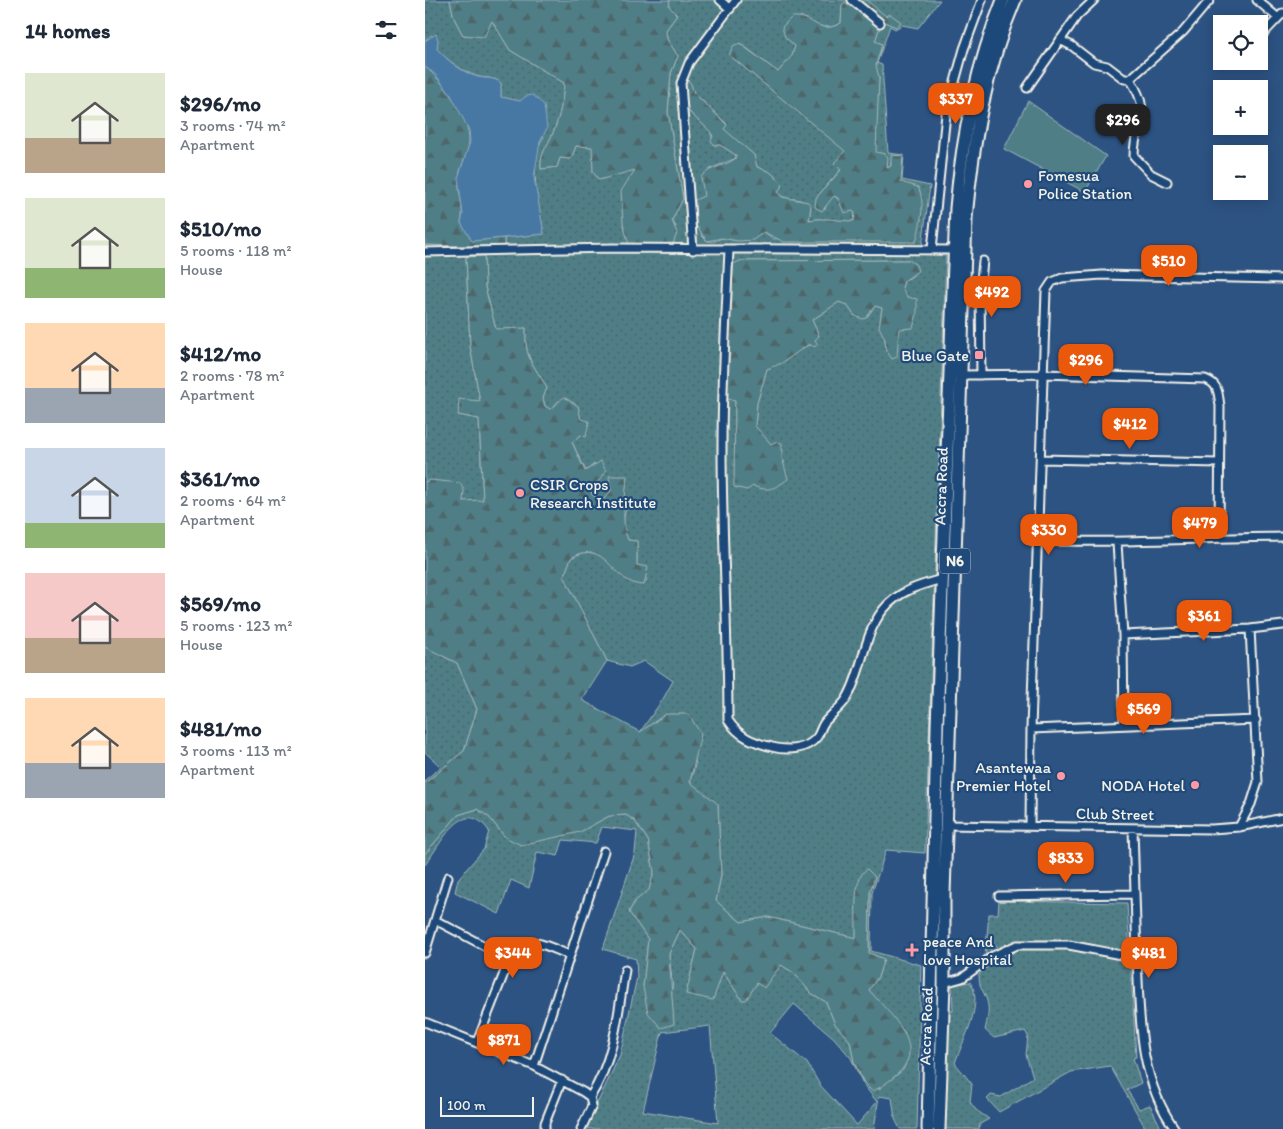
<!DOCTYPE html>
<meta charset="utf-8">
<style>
:root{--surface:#fff;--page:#f6f6f7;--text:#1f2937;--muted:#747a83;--accent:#ea580c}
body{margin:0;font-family:Itim,sans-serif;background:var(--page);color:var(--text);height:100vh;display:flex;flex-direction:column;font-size:19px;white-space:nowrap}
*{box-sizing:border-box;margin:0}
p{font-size:16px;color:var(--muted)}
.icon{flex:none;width:28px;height:28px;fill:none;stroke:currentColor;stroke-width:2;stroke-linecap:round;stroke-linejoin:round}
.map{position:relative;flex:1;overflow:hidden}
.sheet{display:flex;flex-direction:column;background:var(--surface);width:425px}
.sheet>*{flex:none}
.controls{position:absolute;left:788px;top:15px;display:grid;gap:10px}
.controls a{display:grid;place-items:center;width:55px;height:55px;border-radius:0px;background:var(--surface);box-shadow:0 2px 12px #0003;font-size:25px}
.scale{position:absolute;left:15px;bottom:12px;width:94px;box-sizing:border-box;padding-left:5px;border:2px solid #f4f1e8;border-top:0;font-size:14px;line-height:18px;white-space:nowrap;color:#f4f1e8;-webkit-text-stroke:4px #1f4a7a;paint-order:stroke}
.price{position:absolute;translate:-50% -42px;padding:0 11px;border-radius:10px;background:var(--accent);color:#fff;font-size:16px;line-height:32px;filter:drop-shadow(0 1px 2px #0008)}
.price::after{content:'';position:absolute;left:50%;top:30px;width:15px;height:11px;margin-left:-8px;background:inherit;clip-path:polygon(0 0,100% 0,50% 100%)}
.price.selected{background:#222;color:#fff}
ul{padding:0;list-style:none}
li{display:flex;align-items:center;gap:15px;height:125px;padding:0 25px}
li span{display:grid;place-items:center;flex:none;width:140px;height:100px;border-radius:0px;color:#555}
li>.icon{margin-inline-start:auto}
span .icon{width:60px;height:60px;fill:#fffc;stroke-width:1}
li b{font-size:21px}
h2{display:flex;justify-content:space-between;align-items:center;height:60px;padding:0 25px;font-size:21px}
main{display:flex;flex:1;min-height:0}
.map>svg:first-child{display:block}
</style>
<main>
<section class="sheet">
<h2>14 homes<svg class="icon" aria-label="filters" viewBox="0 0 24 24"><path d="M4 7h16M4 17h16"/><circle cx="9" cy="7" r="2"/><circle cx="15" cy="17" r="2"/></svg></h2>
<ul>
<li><span style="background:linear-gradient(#dfe7d0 65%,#b9a48a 0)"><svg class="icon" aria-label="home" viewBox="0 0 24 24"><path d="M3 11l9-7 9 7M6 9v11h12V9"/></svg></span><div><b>$296/mo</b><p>3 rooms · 74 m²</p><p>Apartment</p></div></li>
<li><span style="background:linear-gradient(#dfe7d0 70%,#8fb573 0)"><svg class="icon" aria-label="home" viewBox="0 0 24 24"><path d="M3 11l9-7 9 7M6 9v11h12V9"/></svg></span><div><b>$510/mo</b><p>5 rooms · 118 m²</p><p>House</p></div></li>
<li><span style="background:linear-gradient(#ffd9b3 65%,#9aa5b1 0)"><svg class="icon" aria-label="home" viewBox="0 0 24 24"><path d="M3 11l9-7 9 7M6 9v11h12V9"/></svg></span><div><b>$412/mo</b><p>2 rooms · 78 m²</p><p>Apartment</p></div></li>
<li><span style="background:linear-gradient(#c9d6e8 75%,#8fb573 0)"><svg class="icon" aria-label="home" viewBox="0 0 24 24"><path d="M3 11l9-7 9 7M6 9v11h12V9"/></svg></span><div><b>$361/mo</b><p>2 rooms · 64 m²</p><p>Apartment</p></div></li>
<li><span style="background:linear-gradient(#f6c9c9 65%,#b9a48a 0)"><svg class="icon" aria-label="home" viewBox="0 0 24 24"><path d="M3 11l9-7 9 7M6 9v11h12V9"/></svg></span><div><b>$569/mo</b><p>5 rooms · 123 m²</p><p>House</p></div></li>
<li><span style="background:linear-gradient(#ffd9b3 65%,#9aa5b1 0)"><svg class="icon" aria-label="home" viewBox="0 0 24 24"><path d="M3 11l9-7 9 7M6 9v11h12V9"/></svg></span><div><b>$481/mo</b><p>3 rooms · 113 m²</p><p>Apartment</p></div></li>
</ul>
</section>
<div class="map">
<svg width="858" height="1129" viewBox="0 0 858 1129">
<defs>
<pattern id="green-dots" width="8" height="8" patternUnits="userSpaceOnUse" patternTransform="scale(1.25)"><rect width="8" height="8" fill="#507e87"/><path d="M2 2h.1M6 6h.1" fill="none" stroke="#4d666a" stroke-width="1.8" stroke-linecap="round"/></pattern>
<pattern id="forest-firs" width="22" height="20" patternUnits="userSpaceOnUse" patternTransform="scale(1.25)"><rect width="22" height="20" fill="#507e87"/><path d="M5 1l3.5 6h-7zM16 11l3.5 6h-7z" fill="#4d666a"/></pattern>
</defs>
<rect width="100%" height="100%" fill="#2d5383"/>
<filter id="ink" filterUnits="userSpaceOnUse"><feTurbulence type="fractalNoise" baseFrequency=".02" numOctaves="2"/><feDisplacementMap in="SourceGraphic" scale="10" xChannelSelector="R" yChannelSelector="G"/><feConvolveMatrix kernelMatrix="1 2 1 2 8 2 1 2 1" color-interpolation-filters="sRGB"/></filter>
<g filter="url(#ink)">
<!-- green -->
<path fill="url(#green-dots)" stroke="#a2b8b8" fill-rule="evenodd" d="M0 0H25L29 18 38 35H45L67 20 85 50 139 83C138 100 135 117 128 133 122 147 115 153 116 169L132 167 135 158 146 159 151 146 168 147V172L210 170 251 227 247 220 258 199 243 112 246 73 253 56 242 39 241 30 252 15 243 6 245 0H436L431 10 417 5 416 23C400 32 390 24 376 16L360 37 370 46 367 56 353 72 315 43 304 55 421 151 416 169 391 198 400 209 404 199 409 196 430 213 429 221C414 222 399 217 384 220L386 207C383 205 379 201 375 200 366 197 361 201 353 192L358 184 345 172 332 167 329 155 298 129 302 124 269 93 266 84 264 112 285 130 289 145H295L311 155V158L285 169 276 235 282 241H290L297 238 313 241 339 232 349 239 496 221 493 187 476 183 466 162V166L462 168 460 154 450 152 454 78 450 65 457 44 450 41 457 20 471 26 441 0H515L493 28 477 25 470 29 465 26 452 63 457 65 463 153 479 155 477 180 505 186 496 254 521 256 500 853 461 850 447 893 446 951 496 965 492 1129H475L470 1119 467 1098 454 1096 449 1129H160L195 1055 212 977 211 959 178 949 210 853 212 831 177 827 171 843 138 840 133 856 112 852 104 888 86 880 74 914 30 892 33 879 59 849 64 831C38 794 16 844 0 865V854L33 815 53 809 64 817 80 837 155 832 184 816 201 815 209 820 223 840 229 872 224 891 210 901 204 912 223 939 218 987 248 989 244 954 255 930 272 949 261 994 298 972 317 1000 332 983 339 987 356 965 369 973 386 993 401 1002 410 1024 425 1041 429 1062 439 1083 454 1089 478 1070 482 1061 480 1033 444 990 453 977 459 959 444 953 445 892 450 877 433 883 431 938 343 917 316 922 291 901 296 875 293 805 265 782 271 762 241 714 215 732 238 699 248 681 219 661 205 667 182 661 139 576 146 558C183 536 186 585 219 584L222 580 212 565V541L203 540C198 530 197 521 201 510L186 491 178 500 167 495 165 486 174 481 169 464 161 471 147 442 156 435 153 406 133 401 126 410 120 406 118 398 122 388C108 363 99 359 101 328L71 330 60 287 59 256 41 258 45 346 55 401 33 415 54 419 58 501 37 502 5 480 0 482V245L80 247 79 238 119 234C115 208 101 159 119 137L101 96 95 101 76 97V83C69 76 60 79 51 76 36 70 23 61 12 49L13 40 6 35 0 41ZM484 260 491 265 488 276 479 281 477 288 482 297 474 328 461 350C460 331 453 330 457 308L450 306 441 318 429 315 422 305 414 302 387 320 394 336 390 340 392 344C375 344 359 363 342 369L332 403 330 427 346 444 358 450 357 458 360 463 310 440V400L303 399 302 395 306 269 315 261ZM369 1004 409 1038 426 1058 438 1084 452 1102 432 1125 395 1085 382 1063 345 1033ZM285 1026 293 1123 218 1111 237 1032Z
M0 647 32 663 52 709 39 751 0 783V780L16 767 0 752Z
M574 901 702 903 711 1057 708 1058 716 1083 702 1090 714 1109 725 1105 735 1126 730 1129H721L685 1066 646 1072 574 1112 562 1099 566 1095 576 1097 608 1077 601 1055 603 1036 600 1031 569 1038 560 1030C562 1021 565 1011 562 1001 558 988 554 990 554 974L572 958 571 944 560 957 564 914H573Z
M545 982C560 1003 537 1042 530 1063L547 1084 545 1102 551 1110 564 1119 555 1124 554 1129H517L520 1011H528L527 985Z"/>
<!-- forest -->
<path fill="url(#forest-firs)" stroke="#a2b8b8" d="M25 0H245L244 6 252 15 241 30 242 39 253 56 246 73 243 112 258 199 247 220 252 233 248 244 204 245 198 223 196 191 210 170 174 180 168 172 167 147 151 146 146 159 135 158 132 167 116 169C115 153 122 147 128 133 135 117 138 100 139 83L85 50 67 21 59 37 38 35 29 18Z
M436 0H441L461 16 465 14 476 22 471 27 457 21 450 41 457 44 451 65 454 78 451 152 460 154 463 157 462 168 466 166V155L478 156 476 182 493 187C501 202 495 226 491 242H359L339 232 328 240 313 241 297 238 282 241 271 225 270 200 279 196 276 177C285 166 300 167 311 158V155L295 145H290L286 141 288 136C281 123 262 116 259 101 258 95 259 87 259 80L262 79 266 84 269 93 302 125 299 129 329 155 332 167 345 172 358 184 353 192 357 197 383 202 386 206 384 220C399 217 414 221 429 221L430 213 428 211 419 213 413 198 409 196 397 211 390 207 391 198 416 170 409 163 420 151 304 55 308 46 314 43 353 72 367 56 370 46 360 37 357 27 367 17C388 15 394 36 416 23L417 5 420 2 431 10Z
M0 67C17 79 45 119 44 140 44 153 35 165 34 177 32 192 40 206 36 223L47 241 79 238 80 247 0 245Z
M59 256 60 287 71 329 101 328C99 359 108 363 122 388L118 398 120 406 125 409C131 407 134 400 139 397L153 406 156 419 164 421 161 437 156 435 147 442 160 471 176 461 181 471 174 481 166 486 167 495 178 500 186 491 184 476H202C201 496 195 523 203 540L212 541V565L223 567 219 585C186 585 182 536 146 558L139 576 182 661 157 700 215 732 241 714H263L276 734 265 782 293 804 296 875 291 901 316 922 343 917 431 938C432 921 426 879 442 869L450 877 445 892 444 953 459 959 453 977 444 990C464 1014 506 1047 470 1076 463 1082 456 1088 447 1091L439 1083 429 1062 425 1041 410 1024 401 1002 386 993 369 973 356 965 339 988 332 983 321 1000H317L298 972 288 1000 261 994 272 949 255 930 244 954 249 1024 236 1028 223 1013 218 987 223 939 204 912 210 901 224 890 229 872 223 840 209 820 201 815 184 816 155 832 96 845 80 837 64 817 52 809 33 815 0 854V783L39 751 52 709 32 663 0 647V482L5 480 35 483 39 490 38 501 58 500 54 419 33 415 34 399 55 401 45 346 41 257Z
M484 260 491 265 493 271 479 281 477 288 482 297 492 299V314L488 328 474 329 472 357 467 359 461 350 460 339 454 327 457 308 450 306 441 318 437 319 429 315 422 305 414 302 387 320 394 336 390 340 393 344 389 347 384 344 357 363 342 369 332 403 330 426 346 444 350 442 357 443V458L363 479C349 489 344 492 328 486L322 490 309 487 310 401 303 399 302 395 308 264 315 261Z"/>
<!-- pitch -->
<path fill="#507e87" stroke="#a2b8b8" d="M603 101 681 156 660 192 579 149Z"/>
<!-- water -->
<path fill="#4678a3" stroke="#8ca8bf" d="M11 34 13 40 12 49C23 61 38 73 53 77 62 79 69 77 76 83V97L95 101 101 96 108 95 119 105 122 128 115 142 109 177 119 234 47 241 36 223 38 214 33 178 45 142 44 130 26 95 10 74 0 67V41Z"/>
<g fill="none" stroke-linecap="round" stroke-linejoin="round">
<!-- minor casing -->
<g stroke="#f4f1e8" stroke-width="11">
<path id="minor" d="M295 0 305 9
M427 0 455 23
M832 0 853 18
M834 38 858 13
M635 40 647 46 669 63 682 66 699 79H705L758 32 785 0
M705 79C729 116 709 120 709 156L726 174 742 182
M602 88 652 16 669 0
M507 249 521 114 539 49 557 0
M268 250 256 83 264 63 311 0
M304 250C301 316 297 382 297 447 297 538 303 629 303 720 314 737 328 742 347 747 362 751 382 750 392 737 395 733 396 727 399 723 406 714 416 708 422 698 438 671 438 635 458 610 473 591 495 585 517 579
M0 252 188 248 529 250
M536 375 617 374 780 379C794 384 793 393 795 406L794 538
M556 375 555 290 558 261
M616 459 794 463
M613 541C695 543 776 538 858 537
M692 543 698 635 699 725
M698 635 825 629 858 625
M606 729 831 720
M521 825 787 829 814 827 858 818
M605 826 606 729 621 291 627 282 637 278 677 275 858 279
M814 827 826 804 833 782 825 629
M708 828C709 871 711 914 712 957 715 1018 713 1077 750 1129
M574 896 709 894
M10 920 84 959
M0 953 23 877
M519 983 537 978 568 956 592 945H644L712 958
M0 1022 109 1066 158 1092 165 1097 167 1106 156 1129
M52 1042 89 948C106 935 126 948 144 955
M109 1066 179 851
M165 1097C190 1059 193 1013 200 970
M120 1129V1123L137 1080"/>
</g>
<!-- trunk casing -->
<g stroke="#f4f1e8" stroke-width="15">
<path id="trunk" d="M503 1129 512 726 531 208C537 136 551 67 578 0
M514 1129 519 983V894L541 218C548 143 560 70 590 0"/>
</g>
<!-- minor -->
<use href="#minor" stroke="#1f4a7a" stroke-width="7"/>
<!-- trunk -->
<use href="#trunk" stroke="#1f4a7a" stroke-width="11"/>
</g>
</g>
<!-- markers -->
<g fill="#ff9aa2" stroke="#1f4a7a" stroke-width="2">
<circle cx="603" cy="184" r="5"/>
<rect x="549" y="350" width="10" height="10" rx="2.5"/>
<circle cx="95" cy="493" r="5"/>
<circle cx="636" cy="776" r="5"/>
<circle cx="770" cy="785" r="5"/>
<path d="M484.5 942.5h5v5h5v5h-5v5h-5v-5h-5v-5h5z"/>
</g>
<g text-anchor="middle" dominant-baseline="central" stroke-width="4.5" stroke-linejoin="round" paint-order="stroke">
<!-- shield labels -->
<rect fill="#1f4a7a" stroke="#b4bfc7" stroke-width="1" x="515" y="548.5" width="30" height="25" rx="4"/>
<g font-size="15" font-weight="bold" fill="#f4f1e8">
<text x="530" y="561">N6</text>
</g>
<!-- poi labels -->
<g font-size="16" fill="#f4f1e8" stroke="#1f4a7a" text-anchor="start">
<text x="613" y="175">Fomesua<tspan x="613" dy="18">Police Station</tspan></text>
<text x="544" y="355" text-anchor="end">Blue Gate</text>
<text x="105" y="484">CSIR Crops<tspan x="105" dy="18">Research Institute</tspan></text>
<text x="626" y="767" text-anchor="end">Asantewaa<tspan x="626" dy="18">Premier Hotel</tspan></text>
<text x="760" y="785" text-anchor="end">NODA Hotel</text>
<text x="498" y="941">peace And<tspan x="498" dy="18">love Hospital</tspan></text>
</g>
<!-- street labels -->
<g font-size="16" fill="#f4f1e8" stroke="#1f4a7a">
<text transform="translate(516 486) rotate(-88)">Accra Road</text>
<text transform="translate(690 814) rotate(1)">Club Street</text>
<text transform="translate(501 1026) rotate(-88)">Accra Road</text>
</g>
</g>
</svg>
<div class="controls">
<a><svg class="icon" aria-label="locate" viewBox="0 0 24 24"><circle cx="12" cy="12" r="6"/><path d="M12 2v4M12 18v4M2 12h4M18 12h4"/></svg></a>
<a>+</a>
<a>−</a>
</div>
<div class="scale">100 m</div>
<b class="price" style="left:531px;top:125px">$337</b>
<b class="price selected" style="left:698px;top:146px">$296</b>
<b class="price" style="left:744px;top:287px">$510</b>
<b class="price" style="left:567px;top:318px">$492</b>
<b class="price" style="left:661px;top:386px">$296</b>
<b class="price" style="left:705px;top:450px">$412</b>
<b class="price" style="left:775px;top:549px">$479</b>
<b class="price" style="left:624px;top:556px">$330</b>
<b class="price" style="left:779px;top:642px">$361</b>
<b class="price" style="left:719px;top:735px">$569</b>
<b class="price" style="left:641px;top:884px">$833</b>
<b class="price" style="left:88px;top:979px">$344</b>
<b class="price" style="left:724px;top:979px">$481</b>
<b class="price" style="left:79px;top:1066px">$871</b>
</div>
</main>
